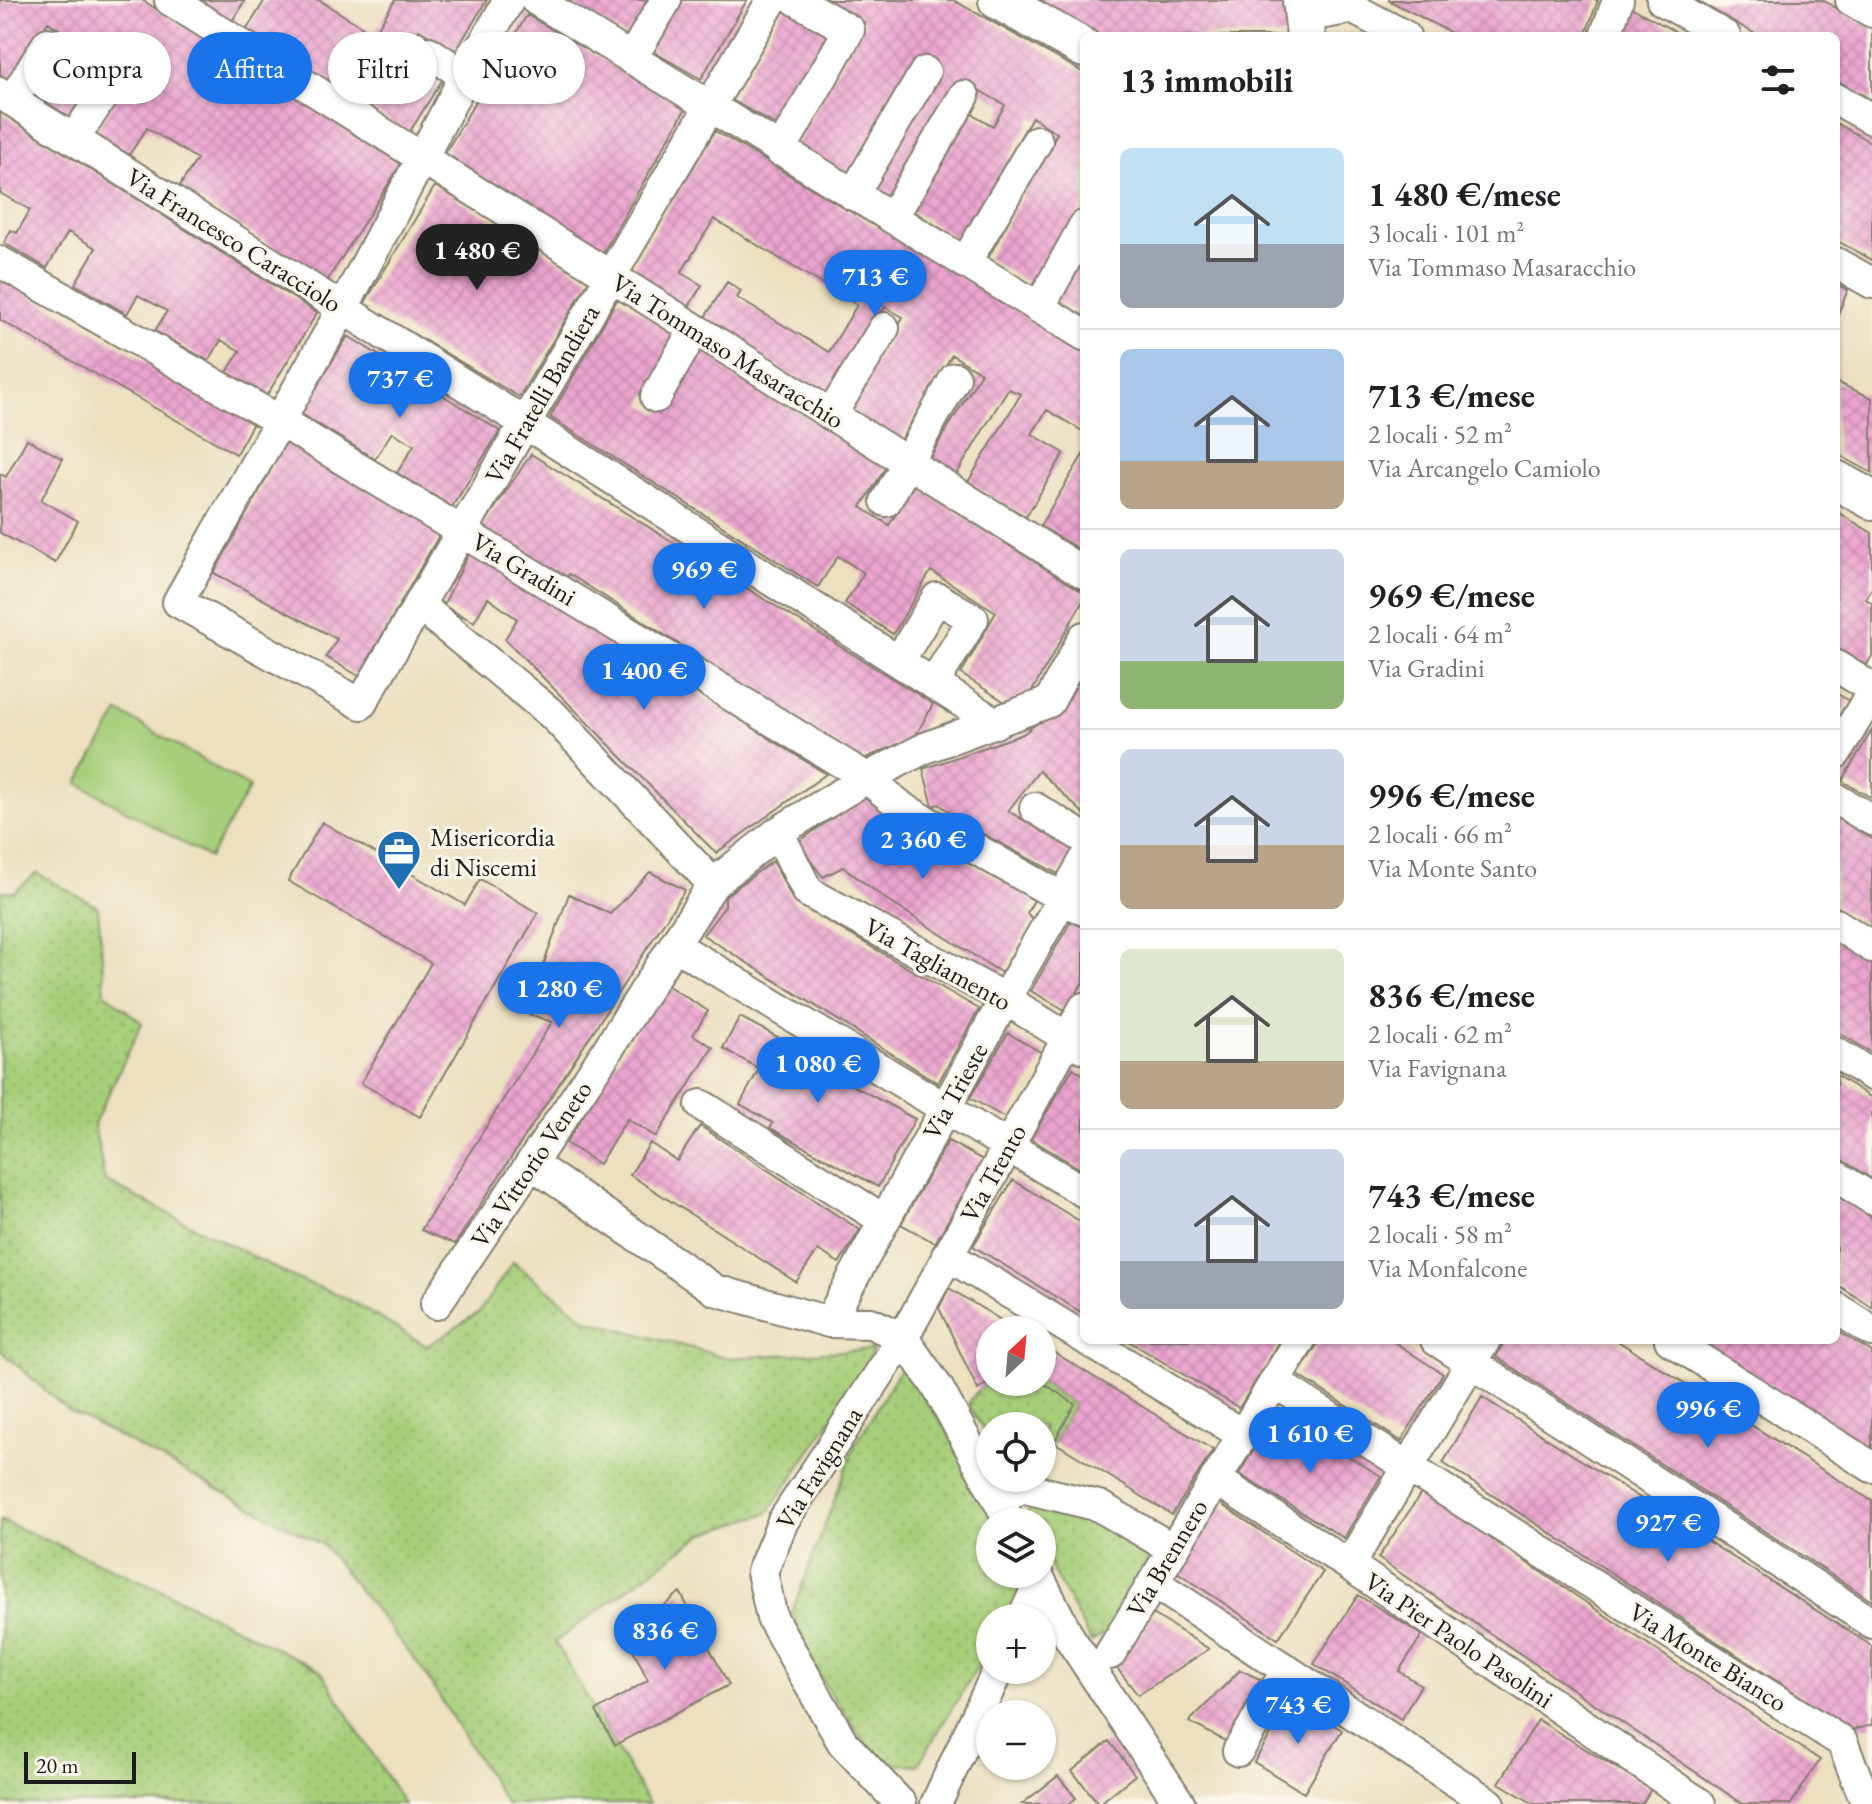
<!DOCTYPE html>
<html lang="it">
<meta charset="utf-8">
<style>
:root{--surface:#fff;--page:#f6f6f6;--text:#202124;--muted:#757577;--line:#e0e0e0;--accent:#1a73e8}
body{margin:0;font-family:"EB Garamond",serif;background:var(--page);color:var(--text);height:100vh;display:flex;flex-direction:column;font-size:30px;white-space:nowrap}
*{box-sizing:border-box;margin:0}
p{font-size:26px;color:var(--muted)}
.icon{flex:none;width:44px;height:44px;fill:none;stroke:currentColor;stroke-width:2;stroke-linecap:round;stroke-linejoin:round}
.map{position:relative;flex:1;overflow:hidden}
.sheet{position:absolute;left:1080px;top:32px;width:760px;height:1312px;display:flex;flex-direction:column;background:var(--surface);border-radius:12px;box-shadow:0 2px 6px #0004}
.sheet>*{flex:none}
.guide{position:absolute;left:24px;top:32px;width:760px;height:72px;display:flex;gap:16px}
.needle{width:52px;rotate:26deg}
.controls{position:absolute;left:976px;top:1316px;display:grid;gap:16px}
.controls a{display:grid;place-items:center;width:80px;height:80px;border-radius:50%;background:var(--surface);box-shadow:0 2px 6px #0004;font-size:40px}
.scale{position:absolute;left:24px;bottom:20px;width:112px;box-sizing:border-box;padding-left:8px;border:4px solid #1c1c1c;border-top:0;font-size:22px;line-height:28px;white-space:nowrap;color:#1c1c1c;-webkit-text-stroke:6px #fbf7ec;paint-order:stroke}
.price{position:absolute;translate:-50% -68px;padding:0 18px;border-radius:28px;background:var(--accent);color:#fff;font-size:26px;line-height:52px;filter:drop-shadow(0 2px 4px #0008)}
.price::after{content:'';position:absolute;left:50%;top:48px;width:24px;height:18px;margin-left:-12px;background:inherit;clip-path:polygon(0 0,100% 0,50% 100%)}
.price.on{background:#222;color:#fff}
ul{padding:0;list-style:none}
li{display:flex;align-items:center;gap:24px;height:200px;padding:0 40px}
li+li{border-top:2px solid var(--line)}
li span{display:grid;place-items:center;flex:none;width:224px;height:160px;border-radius:12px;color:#555}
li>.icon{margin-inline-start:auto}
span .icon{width:96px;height:96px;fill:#fffc;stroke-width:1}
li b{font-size:34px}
h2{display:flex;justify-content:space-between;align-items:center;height:96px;padding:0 40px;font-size:34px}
.tag{padding:0 28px;border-radius:36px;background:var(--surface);box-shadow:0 2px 6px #0004;font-size:28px;line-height:72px}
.tag.on{background:var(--accent);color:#fff}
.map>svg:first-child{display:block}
</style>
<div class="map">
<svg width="1872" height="1804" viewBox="0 0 1872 1804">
<defs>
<pattern id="grass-dots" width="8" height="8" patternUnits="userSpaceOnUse" patternTransform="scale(2)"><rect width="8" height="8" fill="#a7cf7a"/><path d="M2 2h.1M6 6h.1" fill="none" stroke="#8fb169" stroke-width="1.8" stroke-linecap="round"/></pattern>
<pattern id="building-cross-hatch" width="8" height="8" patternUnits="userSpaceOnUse" patternTransform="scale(2)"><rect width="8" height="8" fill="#eba4cf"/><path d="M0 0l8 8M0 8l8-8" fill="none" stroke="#c98db1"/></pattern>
</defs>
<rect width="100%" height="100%" fill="#fbf7ec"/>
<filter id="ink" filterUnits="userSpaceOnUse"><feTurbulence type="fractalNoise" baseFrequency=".0125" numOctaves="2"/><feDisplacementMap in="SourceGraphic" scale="16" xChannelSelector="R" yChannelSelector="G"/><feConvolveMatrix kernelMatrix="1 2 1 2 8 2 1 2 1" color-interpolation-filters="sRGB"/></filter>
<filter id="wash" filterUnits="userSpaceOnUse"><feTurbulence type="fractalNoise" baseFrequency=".006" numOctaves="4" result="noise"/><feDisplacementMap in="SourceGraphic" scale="32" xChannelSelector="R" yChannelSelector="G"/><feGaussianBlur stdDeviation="1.8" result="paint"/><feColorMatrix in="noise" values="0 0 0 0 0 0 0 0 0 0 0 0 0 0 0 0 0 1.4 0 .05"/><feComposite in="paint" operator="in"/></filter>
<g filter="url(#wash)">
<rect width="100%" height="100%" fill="#ece0bf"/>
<!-- grass -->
<path fill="url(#grass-dots)" stroke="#62764b" stroke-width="2" d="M37 873 98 907 105 993 142 1023 94 1124 105 1181 297 1279 342 1296 427 1346 479 1312 513 1262 587 1320 729 1358 873 1349 862 1375 768 1513 703 1534 555 1642 649 1804H506L422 1669 323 1545 66 1409 0 1350V891L14 892Z
M902 1366 947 1431 996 1522H990V1574H1021V1594L1007 1618H990V1646L918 1765 894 1764 867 1744 825 1686 802 1642 792 1612 855 1445Z
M990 1381 1041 1382 1075 1404 1054 1442 1042 1452V1426H990V1441L968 1404 978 1390Z
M1028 1507H1052L1129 1535 1150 1550 1148 1566 1107 1632 1091 1642 1042 1551V1522L1026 1521Z
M0 1520 160 1589 321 1671 404 1804H0Z"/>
<!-- park -->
<path fill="#a7cf7a" stroke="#62764b" stroke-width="2" d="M119 712 250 787 209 858 78 783Z"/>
<g id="blocks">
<!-- building -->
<path fill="url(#building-cross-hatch)" d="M0 0H142L401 164 327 281 179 187 197 159 147 128 129 155 94 133 134 70 112 56 72 119 33 94 70 36 48 22 11 81 0 74Z
M194 0H245L231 23Z
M265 0H319L374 34 395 0H487L455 52 419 30 405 54 444 77 409 133 245 32Z
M563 0H655L632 40Z
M675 0H747L701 79 647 48Z
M828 0H953L1084 73V203L1035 287 988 258 1057 133 1032 117 962 242 910 209 966 110 993 126 1005 105 961 80 893 201 866 188 857 178 796 145 864 22Z
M1036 0H1288L1293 36H1098Z
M1388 0H1598L1585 36H1457Z
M1696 0H1822L1872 28V100L1836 80V36H1759Z
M785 6 834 34 781 128 732 100Z
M1629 6 1683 36H1618Z
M527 15 686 108 603 253 445 153Z
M0 112 317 313 267 395 227 372 240 351 221 340 209 361 155 331 167 311 138 295 127 314 75 284 96 248 68 232 47 268 4 243 11 230 17 233 30 210 0 193Z
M1836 123 1872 143V260L1836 240Z
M715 131 1084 350V432L1047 410 1032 434 1064 453 1026 517 968 482 1021 394 1008 389 956 475 929 459 981 373 952 355 900 441 847 410 903 317 885 307 830 399 702 322 727 282 741 291 737 298 829 352 857 305 714 219 681 273 702 285 685 313 627 277Z
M435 186 590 279 519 397 364 304Z
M1084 250V318L1055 300Z
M0 278 253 423 236 454 0 320Z
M1836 284 1848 290 1836 318Z
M618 298 680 337 642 404 659 414 697 347 886 467 861 507 889 525 914 485 1084 593V599L1030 695 1008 704 961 674 996 612 931 571 893 634 845 603 864 573 838 556 818 587 550 417Z
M348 336 500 431 452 507 397 473 414 445 392 432 375 459 300 413Z
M1836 382 1872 398V473L1836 453Z
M27 439 63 459 41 500 78 521 55 563 0 533V474L6 477Z
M286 442 442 530 359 676 326 657 337 639 214 573Z
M1084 453V552L1040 526Z
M531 454 933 704 915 737 861 760 569 574 564 581 480 530Z
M1836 511 1872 533V588L1866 599 1872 603V656L1866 666 1836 647Z
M469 553 504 570 826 774 716 853 505 639 517 619 488 598 474 622 443 606Z
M1084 667V814L1039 771 1008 811 1074 850 1058 874 970 827 939 804 933 806 923 769 1023 734 1066 700Z
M1836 693 1849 701 1836 721Z
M1872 730V798L1842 781Z
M865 795 895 820 1034 900 1027 913 1033 920 1002 973 887 900 843 867 823 877 797 843Z
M1836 816 1872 839V928L1836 906Z
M322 822 465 905 480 879 538 913 420 1117 361 1083 431 963 288 881Z
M773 861 794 902 979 1009 938 1083 703 935 725 906V896Z
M650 872 685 890 455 1244 421 1230 552 1022 526 1013 569 894 610 914Z
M1071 921 1084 928V980L1067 1011 1031 991Z
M1836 938 1872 960V1053L1836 1031Z
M665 984 708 1011 693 1035 713 1047 656 1137 627 1119 599 1164 566 1143Z
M740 1017 822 1061 819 1067 915 1119 878 1187 770 1128 773 1123 740 1104 759 1069 723 1048Z
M1008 1033 1045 1055 1007 1119 970 1098Z
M1073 1068 1084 1075V1171L1031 1139Z
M1836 1075 1872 1098V1179L1836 1156Z
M700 1126 860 1230 839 1263 818 1250 796 1282 630 1175 650 1143 677 1161Z
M948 1141 983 1160 935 1243 901 1224Z
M1013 1180 1084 1224V1314L973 1246Z
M1836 1195 1872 1218V1307L1836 1284Z
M949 1288 1017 1330H990V1381L978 1390 939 1308Z
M1836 1330 1872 1352V1449L1697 1340H1836Z
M1127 1340H1274L1279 1343 1239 1408Z
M1320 1340H1391L1443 1374 1401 1441 1298 1375Z
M1505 1340H1616L1872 1501V1601L1496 1357Z
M1042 1345 1213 1450 1172 1515 1054 1442 1075 1404 1042 1382Z
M1482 1397 1872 1646V1725L1852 1730 1443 1463Z
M1276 1413 1381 1476 1344 1538 1239 1474Z
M1422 1492 1820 1760 1791 1804H1743L1378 1558Z
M1219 1503 1323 1572 1278 1639 1174 1570Z
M680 1592 729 1685 615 1745 596 1711 648 1680 627 1638Z
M1358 1595 1422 1635 1399 1671 1421 1685 1401 1719 1314 1664Z
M1153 1614 1209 1649 1138 1695 1117 1668Z
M1240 1670 1260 1679 1227 1742 1189 1722Z
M1292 1700 1342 1730 1304 1793 1254 1762Z
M1538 1720 1651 1789 1642 1804H1534L1499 1783Z
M1109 1741 1135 1775 1099 1804 1072 1771Z
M1058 1776 1076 1798 1069 1804H1022Z"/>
</g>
</g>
<g filter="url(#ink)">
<use href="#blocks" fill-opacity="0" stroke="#847e6e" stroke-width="2"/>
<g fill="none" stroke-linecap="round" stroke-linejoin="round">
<!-- minor casing -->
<g stroke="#847e6e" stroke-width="34">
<path id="minor" d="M170 0 1084 573
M509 0 465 76 343 308 178 602 361 704 772 0
M536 0 1084 335
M1662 0 1725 36
M1851 0 1872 12
M1304 17 1352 8 1405 36
M1605 36 1618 0
M429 52 465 76
M631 59 666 0
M0 93 525 423 995 723
M1836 99 1872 119
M12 101 48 43
M74 139 112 81
M780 151 849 30 796 0
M853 195 925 72
M892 218 964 96
M0 262 280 421 867 778 903 808 1084 910
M965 263 1037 141
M1836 263 1872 283
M1039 308 1084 226
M656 397 694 330
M831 415 884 328
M886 501 955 378
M419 605 554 716 713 884
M899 661 937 598 973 619 934 683
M1836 666 1872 688
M1836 753 1872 692
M1836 799 1872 820
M1035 808 1084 838
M778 832 808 892 1005 999 1082 1047
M1836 924 1872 947
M676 946 1084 1192
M1836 1053 1872 1075
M701 1105 884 1220
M532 1164 715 1290 829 1322 871 1323 903 1338 938 1388 1010 1522
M1836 1176 1872 1199
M947 1255 1084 1338
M436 1304 601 1060 713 884 778 832 867 778 925 748 1049 702 1084 637
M1836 1308 1872 1331
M829 1322 1005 999 1084 861
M1087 1340 1243 1435
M1436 1340 1872 1623
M1670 1340 1872 1467
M1274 1382 1842 1742 1867 1804
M1215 1479 1349 1565 1700 1804
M999 1502 1021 1487 1099 1506 1173 1549
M1349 1565 1485 1340
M1037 1574 1069 1637 1180 1804
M1153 1582 1490 1804
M1023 1618 1040 1581
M1110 1654 1300 1340
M1238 1751 1287 1670
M901 1804 843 1743 772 1618 762 1572 783 1521 903 1338 1084 1008
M936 1804 998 1670"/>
</g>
<!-- tertiary casing -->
<g stroke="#847e6e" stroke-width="42">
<path id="tertiary" d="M998 0 1084 48
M1302 0 1306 36
M1836 480 1872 500"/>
</g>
<!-- minor -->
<use href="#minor" stroke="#fff" stroke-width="30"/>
<!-- tertiary -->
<use href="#tertiary" stroke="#fff" stroke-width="38"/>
</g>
</g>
<!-- icons -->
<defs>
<g id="office-pin" transform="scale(2.3)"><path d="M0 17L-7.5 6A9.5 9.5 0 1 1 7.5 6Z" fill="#1f6fb2" stroke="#fbf7ec"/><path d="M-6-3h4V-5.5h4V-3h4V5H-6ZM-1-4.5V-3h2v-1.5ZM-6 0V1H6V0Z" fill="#fff"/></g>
</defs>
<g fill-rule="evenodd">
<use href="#office-pin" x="399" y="852"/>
</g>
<g text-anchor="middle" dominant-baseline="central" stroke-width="6" stroke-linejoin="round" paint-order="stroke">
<!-- street labels -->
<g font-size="26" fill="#1c1c1c" stroke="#fbf7ec">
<text transform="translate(234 240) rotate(32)">Via Francesco Caracciolo</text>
<text transform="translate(728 351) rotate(32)">Via Tommaso Masaracchio</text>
<text transform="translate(542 394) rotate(-60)">Via Fratelli Bandiera</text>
<text transform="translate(524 569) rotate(31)">Via Gradini</text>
<text transform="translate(938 964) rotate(29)">Via Tagliamento</text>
<text transform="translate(955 1091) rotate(-61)">Via Trieste</text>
<text transform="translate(531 1164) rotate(-56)">Via Vittorio Veneto</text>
<text transform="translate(993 1173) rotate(-61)">Via Trento</text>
<text transform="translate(819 1468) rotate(-58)">Via Favignana</text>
<text transform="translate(1167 1558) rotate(-59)">Via Brennero</text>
<text transform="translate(1459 1640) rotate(34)">Via Pier Paolo Pasolini</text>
<text transform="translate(1708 1657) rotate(32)">Via Monte Bianco</text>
</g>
<!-- poi labels -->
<g font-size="26" fill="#1c1c1c" stroke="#fbf7ec" text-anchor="start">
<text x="430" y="837">Misericordia<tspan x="430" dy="30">di Niscemi</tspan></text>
</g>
</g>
</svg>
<div class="controls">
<a><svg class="needle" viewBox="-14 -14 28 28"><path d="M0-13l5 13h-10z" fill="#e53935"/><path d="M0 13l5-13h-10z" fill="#757577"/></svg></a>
<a><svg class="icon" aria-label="locate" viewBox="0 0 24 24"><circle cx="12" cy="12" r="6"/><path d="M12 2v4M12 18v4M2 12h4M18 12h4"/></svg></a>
<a><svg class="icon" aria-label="layers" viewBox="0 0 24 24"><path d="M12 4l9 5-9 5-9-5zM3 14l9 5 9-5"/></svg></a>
<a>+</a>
<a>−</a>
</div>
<div class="scale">20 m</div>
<b class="price on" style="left:477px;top:292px">1 480 €</b>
<b class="price" style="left:875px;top:318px">713 €</b>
<b class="price" style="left:400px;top:420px">737 €</b>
<b class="price" style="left:704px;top:611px">969 €</b>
<b class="price" style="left:644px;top:712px">1 400 €</b>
<b class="price" style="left:923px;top:881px">2 360 €</b>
<b class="price" style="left:559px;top:1030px">1 280 €</b>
<b class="price" style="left:818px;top:1105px">1 080 €</b>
<b class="price" style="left:1708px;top:1450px">996 €</b>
<b class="price" style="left:1310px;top:1475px">1 610 €</b>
<b class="price" style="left:1668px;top:1564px">927 €</b>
<b class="price" style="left:665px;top:1672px">836 €</b>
<b class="price" style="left:1298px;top:1746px">743 €</b>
<div class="guide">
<a class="tag">Compra</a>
<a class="tag on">Affitta</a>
<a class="tag">Filtri</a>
<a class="tag">Nuovo</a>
</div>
<section class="sheet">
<h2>13 immobili<svg class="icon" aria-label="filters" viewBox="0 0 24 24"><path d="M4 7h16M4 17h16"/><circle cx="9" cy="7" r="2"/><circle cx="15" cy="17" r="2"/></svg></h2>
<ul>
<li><span style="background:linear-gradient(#bfe0f5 60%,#9aa5b1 0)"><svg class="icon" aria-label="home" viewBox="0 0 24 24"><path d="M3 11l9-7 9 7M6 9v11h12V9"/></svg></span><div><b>1 480 €/mese</b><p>3 locali · 101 m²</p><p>Via Tommaso Masaracchio</p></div></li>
<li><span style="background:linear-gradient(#a9c7e8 70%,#b9a48a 0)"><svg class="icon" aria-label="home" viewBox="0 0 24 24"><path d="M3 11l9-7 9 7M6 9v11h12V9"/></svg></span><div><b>713 €/mese</b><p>2 locali · 52 m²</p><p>Via Arcangelo Camiolo</p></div></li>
<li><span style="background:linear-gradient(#c9d6e8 70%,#8fb573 0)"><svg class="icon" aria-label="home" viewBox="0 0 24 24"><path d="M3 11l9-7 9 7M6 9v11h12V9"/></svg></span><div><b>969 €/mese</b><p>2 locali · 64 m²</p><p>Via Gradini</p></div></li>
<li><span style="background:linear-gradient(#c9d6e8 60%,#b9a48a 0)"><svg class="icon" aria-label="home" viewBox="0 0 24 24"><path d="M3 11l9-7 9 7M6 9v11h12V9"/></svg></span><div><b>996 €/mese</b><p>2 locali · 66 m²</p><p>Via Monte Santo</p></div></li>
<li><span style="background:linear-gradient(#dfe7d0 70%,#b9a48a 0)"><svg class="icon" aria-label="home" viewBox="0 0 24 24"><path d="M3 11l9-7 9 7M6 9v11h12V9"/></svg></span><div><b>836 €/mese</b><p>2 locali · 62 m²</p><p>Via Favignana</p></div></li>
<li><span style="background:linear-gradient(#c9d6e8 70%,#9aa5b1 0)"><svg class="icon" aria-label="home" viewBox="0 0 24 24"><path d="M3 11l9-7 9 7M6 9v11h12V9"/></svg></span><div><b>743 €/mese</b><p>2 locali · 58 m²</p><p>Via Monfalcone</p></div></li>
</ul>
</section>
</div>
